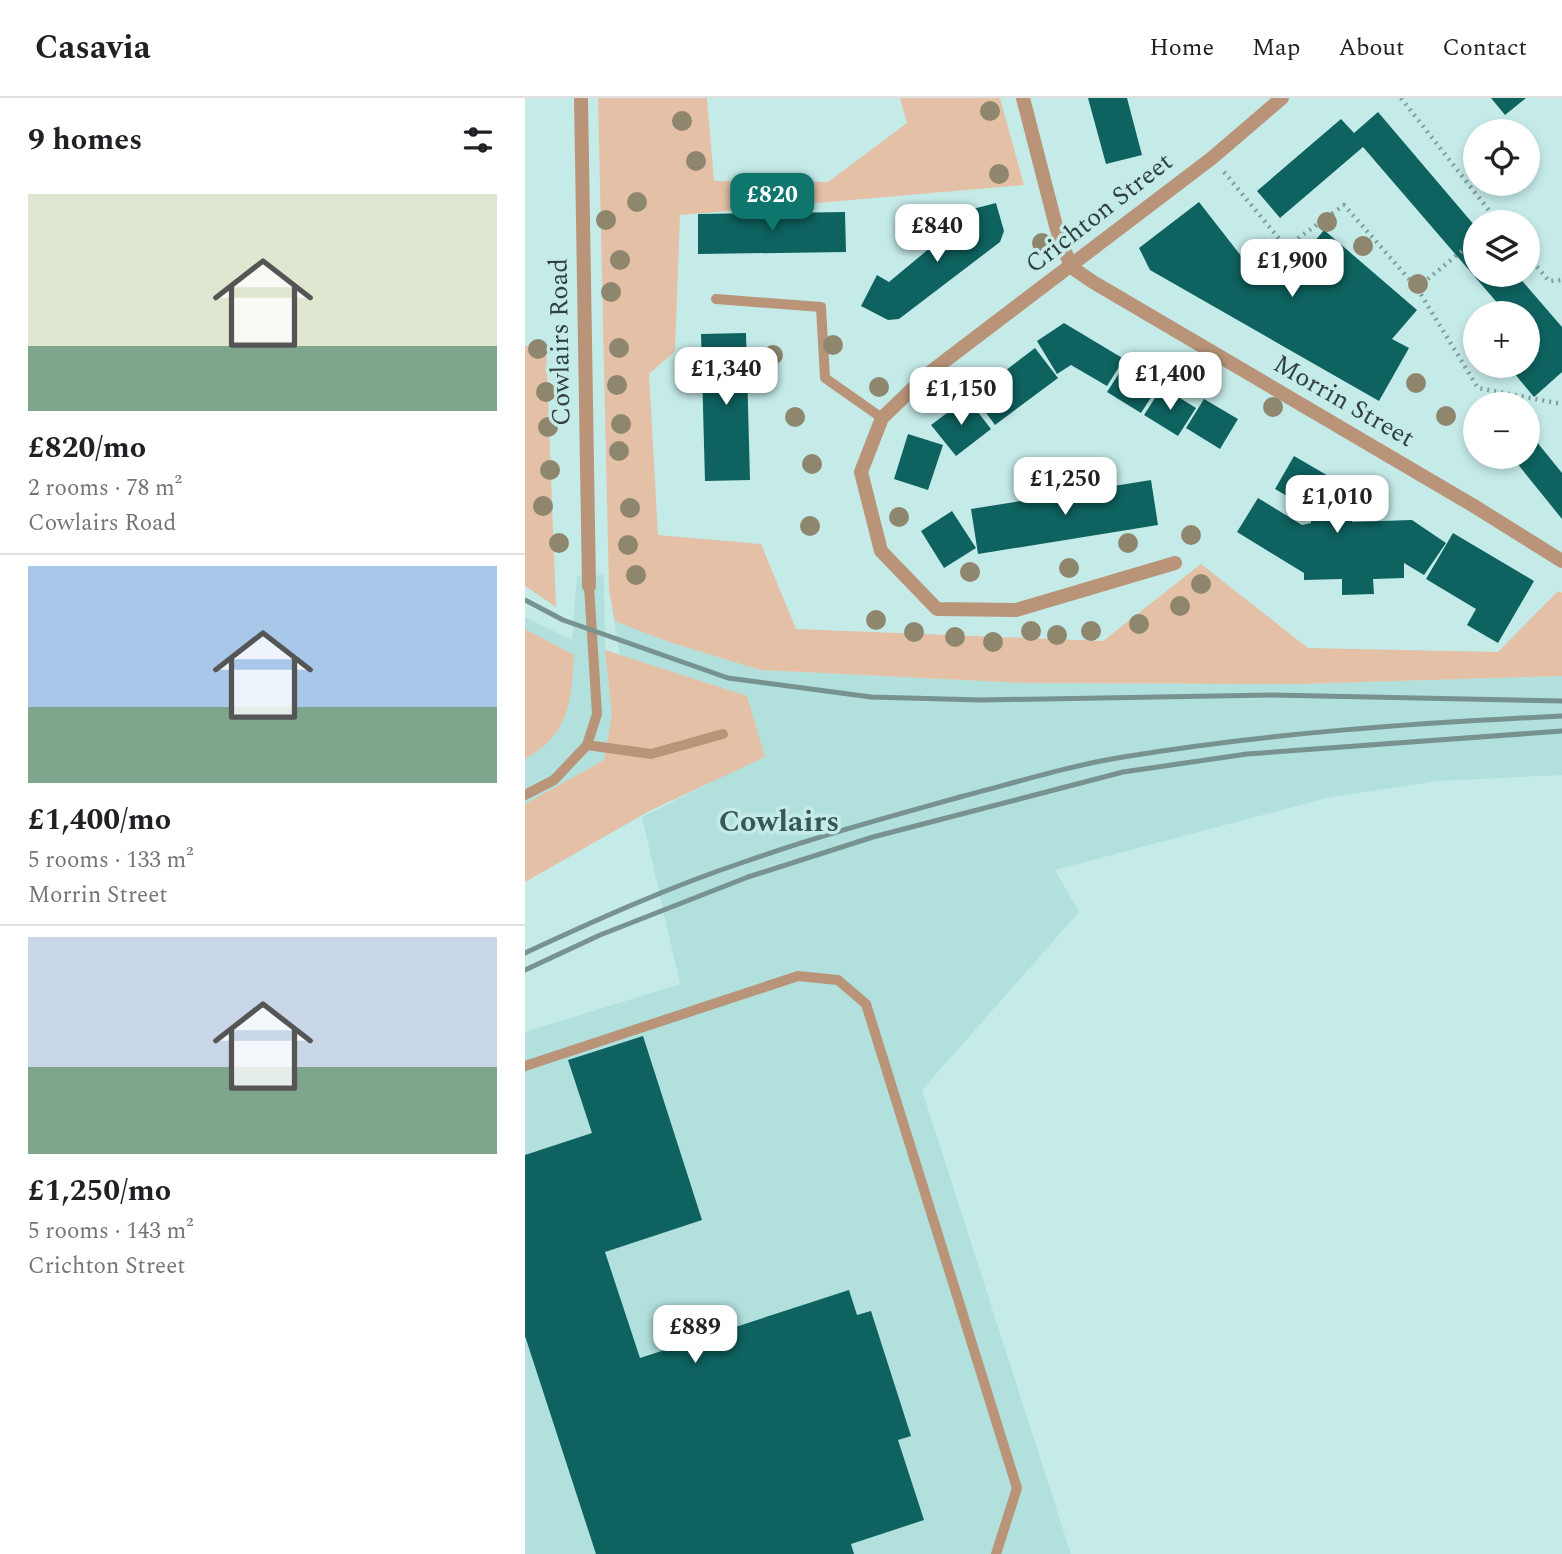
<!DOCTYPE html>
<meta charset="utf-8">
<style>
:root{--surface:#fff;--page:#f6f6f6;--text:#202124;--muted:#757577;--line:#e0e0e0;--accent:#0f766e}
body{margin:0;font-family:Spectral,serif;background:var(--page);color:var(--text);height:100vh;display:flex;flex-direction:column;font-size:26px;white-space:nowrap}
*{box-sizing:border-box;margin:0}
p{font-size:23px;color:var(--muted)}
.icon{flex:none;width:38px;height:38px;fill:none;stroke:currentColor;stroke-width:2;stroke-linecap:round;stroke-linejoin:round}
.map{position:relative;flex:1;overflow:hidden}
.panel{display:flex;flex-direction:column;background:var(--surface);width:525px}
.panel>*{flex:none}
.fabs{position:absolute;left:938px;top:21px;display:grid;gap:14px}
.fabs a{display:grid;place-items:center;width:77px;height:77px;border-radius:50%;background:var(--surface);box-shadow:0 4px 10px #0003;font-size:35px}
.price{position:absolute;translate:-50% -60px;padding:0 16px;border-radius:14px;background:#fff;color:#222;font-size:23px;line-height:46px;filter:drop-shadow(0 2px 4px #0008)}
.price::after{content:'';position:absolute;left:50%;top:42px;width:21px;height:16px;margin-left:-10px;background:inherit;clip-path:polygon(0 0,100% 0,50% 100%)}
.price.active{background:var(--accent);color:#fff}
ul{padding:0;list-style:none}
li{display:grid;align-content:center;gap:14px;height:371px;padding:0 28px}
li+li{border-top:2px solid var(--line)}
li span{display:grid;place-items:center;height:217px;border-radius:0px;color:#555}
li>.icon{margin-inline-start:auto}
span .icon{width:126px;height:126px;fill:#fffc;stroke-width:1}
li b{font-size:30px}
h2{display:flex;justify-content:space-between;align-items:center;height:84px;padding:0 28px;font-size:30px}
header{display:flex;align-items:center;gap:42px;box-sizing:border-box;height:98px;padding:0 35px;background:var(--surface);border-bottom:2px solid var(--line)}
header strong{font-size:33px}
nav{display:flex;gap:38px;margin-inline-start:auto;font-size:24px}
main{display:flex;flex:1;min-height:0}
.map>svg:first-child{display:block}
</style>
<header>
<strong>Casavia</strong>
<nav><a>Home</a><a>Map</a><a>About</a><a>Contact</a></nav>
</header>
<main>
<section class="panel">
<h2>9 homes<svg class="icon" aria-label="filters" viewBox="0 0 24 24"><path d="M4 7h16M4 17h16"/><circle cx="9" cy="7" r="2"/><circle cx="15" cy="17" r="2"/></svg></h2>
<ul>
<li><span style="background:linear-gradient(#dfe7d0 70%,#7fa58c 0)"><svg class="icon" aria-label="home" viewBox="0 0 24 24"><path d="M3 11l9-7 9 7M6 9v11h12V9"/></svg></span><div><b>£820/mo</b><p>2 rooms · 78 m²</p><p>Cowlairs Road</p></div></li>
<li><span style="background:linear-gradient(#a9c7e8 65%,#7fa58c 0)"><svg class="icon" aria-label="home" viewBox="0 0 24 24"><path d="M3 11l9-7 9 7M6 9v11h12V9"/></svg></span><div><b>£1,400/mo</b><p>5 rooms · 133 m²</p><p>Morrin Street</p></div></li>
<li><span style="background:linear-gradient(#c9d6e8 60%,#7fa58c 0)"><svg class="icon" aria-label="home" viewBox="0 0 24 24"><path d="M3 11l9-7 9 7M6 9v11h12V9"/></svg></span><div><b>£1,250/mo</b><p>5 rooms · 143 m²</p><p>Crichton Street</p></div></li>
</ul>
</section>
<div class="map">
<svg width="1037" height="1456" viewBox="0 0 1037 1456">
<rect width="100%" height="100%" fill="#c5ebe9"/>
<!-- built -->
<path fill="#b1e0dd" d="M79 477 80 552 95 558 84 492 91 523 141 543 235 572 500 585 774 586 1037 578V677L914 683 806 699 530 772 554 814 397 992 546 1456H0V934L155 886 117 719 190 683 124 713 0 784V519L47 542 52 478Z"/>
<!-- green -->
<path fill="#e4c1a6" d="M73 0H182L189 83 303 84 382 25 375 0H475L499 87 155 117 150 253 124 276 133 437 236 446 271 531 578 543 676 466 783 550 973 554 1033 493 1037 495V578L774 586 500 585 235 572 141 543 90 523 84 492Z
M21 247 31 509 0 488V248Z
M0 531 49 557C46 604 45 636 0 661Z
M80 552 222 598 240 659 124 713 0 784V706L79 662 87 617Z"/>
<!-- building -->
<path fill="#0e625f" d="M563 0H602L617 57 581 66Z
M966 0H1001L980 17Z
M853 14 950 128V177H992L1037 229V274L1009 299 989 275 997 268H1003V263L1014 253 1003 241V215H981L838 49 755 120 732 93 816 21 829 35Z
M674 104 720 163 759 180 799 132 892 212 867 241 884 250 854 303 625 172 614 150Z
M471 105 479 133 475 144 374 221 363 222 336 208 352 177 364 184 435 125 432 115Z
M320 114 321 154 173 156V116Z
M539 225 599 261 582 288 546 267 532 276 512 243Z
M221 235 225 382 180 383 176 236Z
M510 250 533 280 470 327 448 297Z
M600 266 634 287 616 315 582 294Z
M637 289 671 310 653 338 619 317Z
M442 300 466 331 431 358 406 327Z
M679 301 713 321 695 351 661 330Z
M1003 333 1037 375V421L987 359H1003Z
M383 336 418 347 403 392 369 381Z
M769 358 824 390 827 424 887 422 921 445 899 477 879 465V480L848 481 849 496 817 497V481L779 482V475L712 434 733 400 777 427 786 425V412L750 391Z
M626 382 633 427 453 456 446 411Z
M427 413 451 450 419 470 396 433Z
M928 435 1009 483 973 545 942 527 951 511 901 481Z
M118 938 177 1122 80 1154 115 1260 324 1192 332 1217 346 1213 386 1338 373 1342 399 1422 326 1446 329 1456H71L0 1238V1057L67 1035 43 962Z"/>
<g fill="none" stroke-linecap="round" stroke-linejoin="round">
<!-- path -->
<path stroke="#829e9c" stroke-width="4.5" stroke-dasharray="2 5" stroke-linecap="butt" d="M876 0 973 124
M699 74 761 149 819 107 892 190 953 290 1037 306
M1003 158 1024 183 1037 182
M892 190 950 142"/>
<!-- service -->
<path stroke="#b99478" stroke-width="10" d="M191 201 296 209 300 280 357 320
M62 647 126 656 198 636
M0 697 29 682 62 647 72 616 64 488
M0 968 273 878 313 882 341 906 492 1390 471 1456"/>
<!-- minor -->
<path stroke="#b99478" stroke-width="14" d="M56 0 64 488
M498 0 532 132 546 169 568 184 949 408 1037 463
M650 465 491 512 412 511 356 453 336 374 357 320 404 275 687 60 757 0"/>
<!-- rail -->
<path stroke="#789290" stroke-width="5" d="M0 502 38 522 203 580 346 599 456 602 747 597 1037 603
M0 855C71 822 144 789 219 764 290 739 363 719 435 699 489 685 543 668 598 659 743 635 890 625 1037 618
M0 872 75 837 223 779 348 739 598 674 722 656 1037 633"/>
</g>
<!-- trees -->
<g fill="#8e876e">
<circle cx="465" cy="13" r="10"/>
<circle cx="157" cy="23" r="10"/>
<circle cx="171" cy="63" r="10"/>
<circle cx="474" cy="76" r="10"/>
<circle cx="112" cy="104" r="10"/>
<circle cx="81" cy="122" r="10"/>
<circle cx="802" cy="124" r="10"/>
<circle cx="517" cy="145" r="10"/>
<circle cx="838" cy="148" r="10"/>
<circle cx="95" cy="162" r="10"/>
<circle cx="893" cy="186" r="10"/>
<circle cx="86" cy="194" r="10"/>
<circle cx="308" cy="247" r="10"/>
<circle cx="94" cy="250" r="10"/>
<circle cx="13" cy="251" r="10"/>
<circle cx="248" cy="257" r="10"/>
<circle cx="891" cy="285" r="10"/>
<circle cx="92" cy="287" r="10"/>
<circle cx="354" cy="289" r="10"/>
<circle cx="21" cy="294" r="10"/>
<circle cx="748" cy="309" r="10"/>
<circle cx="921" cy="318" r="10"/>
<circle cx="270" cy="319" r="10"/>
<circle cx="96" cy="326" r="10"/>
<circle cx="23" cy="329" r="10"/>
<circle cx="94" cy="353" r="10"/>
<circle cx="287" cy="366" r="10"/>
<circle cx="25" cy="372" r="10"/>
<circle cx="18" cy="408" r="10"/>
<circle cx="105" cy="410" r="10"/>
<circle cx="374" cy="419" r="10"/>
<circle cx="285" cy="428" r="10"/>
<circle cx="666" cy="437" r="10"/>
<circle cx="34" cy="445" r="10"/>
<circle cx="603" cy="445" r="10"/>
<circle cx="103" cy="447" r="10"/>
<circle cx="544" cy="470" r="10"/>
<circle cx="445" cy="474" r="10"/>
<circle cx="111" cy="477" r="10"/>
<circle cx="676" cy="486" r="10"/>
<circle cx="655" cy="508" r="10"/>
<circle cx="351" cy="522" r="10"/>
<circle cx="614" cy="526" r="10"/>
<circle cx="506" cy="533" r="10"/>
<circle cx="566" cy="533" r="10"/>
<circle cx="389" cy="534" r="10"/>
<circle cx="532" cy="537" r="10"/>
<circle cx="430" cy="539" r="10"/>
<circle cx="468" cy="544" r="10"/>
</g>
<g text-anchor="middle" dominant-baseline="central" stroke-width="7" stroke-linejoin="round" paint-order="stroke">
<!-- street labels -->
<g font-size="26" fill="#31403f" stroke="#c5ebe9">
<text transform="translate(574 115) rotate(-38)">Crichton Street</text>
<text transform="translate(35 244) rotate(-91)">Cowlairs Road</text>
<text transform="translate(819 303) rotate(30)">Morrin Street</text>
</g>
<!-- quarter labels -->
<g font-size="30" font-weight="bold" fill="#365957" stroke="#c5ebe9">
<text x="254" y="724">Cowlairs</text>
</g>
</g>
</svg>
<div class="fabs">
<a><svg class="icon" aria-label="locate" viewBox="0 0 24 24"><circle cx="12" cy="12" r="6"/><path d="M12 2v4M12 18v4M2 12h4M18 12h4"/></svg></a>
<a><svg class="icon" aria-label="layers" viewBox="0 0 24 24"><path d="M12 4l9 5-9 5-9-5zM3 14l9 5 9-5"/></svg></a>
<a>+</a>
<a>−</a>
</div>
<b class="price active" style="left:247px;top:135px">£820</b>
<b class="price" style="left:412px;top:166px">£840</b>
<b class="price" style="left:767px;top:201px">£1,900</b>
<b class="price" style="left:201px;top:309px">£1,340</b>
<b class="price" style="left:645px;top:314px">£1,400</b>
<b class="price" style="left:436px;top:329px">£1,150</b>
<b class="price" style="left:540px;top:419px">£1,250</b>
<b class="price" style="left:812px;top:437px">£1,010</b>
<b class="price" style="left:170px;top:1267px">£889</b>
</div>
</main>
